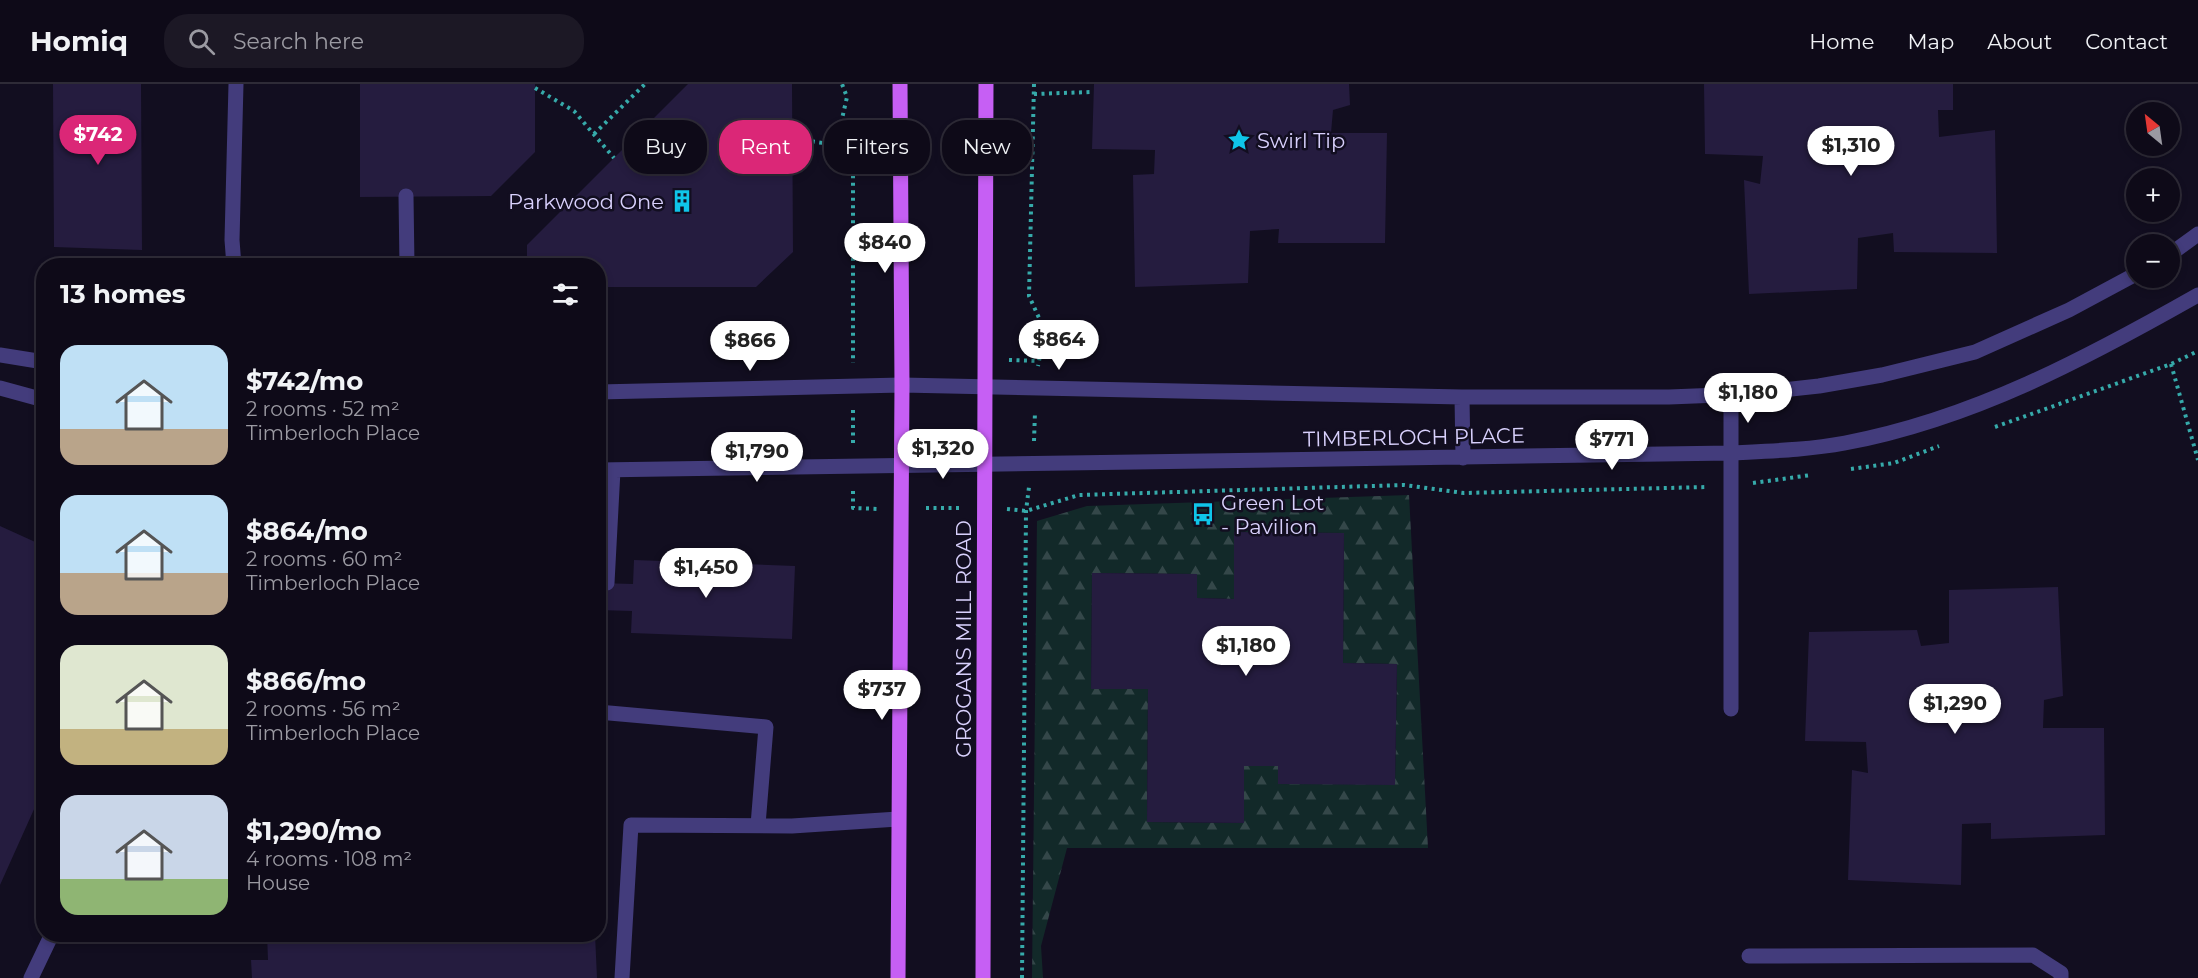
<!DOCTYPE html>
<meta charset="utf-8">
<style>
:root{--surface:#0e0a18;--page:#1c1825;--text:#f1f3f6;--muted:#9b9aa2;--line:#2e2b37;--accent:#db2777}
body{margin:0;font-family:Montserrat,sans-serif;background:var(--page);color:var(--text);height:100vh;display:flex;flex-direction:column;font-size:22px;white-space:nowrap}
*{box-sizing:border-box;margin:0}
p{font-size:20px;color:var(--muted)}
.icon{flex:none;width:33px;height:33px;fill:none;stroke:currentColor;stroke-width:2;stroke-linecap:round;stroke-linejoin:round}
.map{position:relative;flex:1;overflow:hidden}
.panel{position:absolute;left:36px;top:174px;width:570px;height:684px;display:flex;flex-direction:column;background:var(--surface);border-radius:24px;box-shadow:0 3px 9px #0003,0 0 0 2px var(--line)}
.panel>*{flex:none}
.hud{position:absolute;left:624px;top:36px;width:570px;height:54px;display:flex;gap:12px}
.needle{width:39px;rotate:331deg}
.buttons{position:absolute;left:2126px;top:18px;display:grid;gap:12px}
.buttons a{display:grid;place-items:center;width:54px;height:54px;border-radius:50%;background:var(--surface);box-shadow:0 3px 9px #0003,0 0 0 2px var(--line);font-size:30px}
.price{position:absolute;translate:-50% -51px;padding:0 14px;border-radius:21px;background:#fff;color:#222;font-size:20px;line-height:39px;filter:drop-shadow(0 2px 3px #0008)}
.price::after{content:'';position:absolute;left:50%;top:36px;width:18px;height:14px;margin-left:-9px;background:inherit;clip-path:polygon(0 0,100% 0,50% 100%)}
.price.on{background:var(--accent);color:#fff}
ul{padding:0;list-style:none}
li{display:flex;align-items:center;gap:18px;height:150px;padding:0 24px}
li span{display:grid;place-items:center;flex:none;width:168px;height:120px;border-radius:18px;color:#555}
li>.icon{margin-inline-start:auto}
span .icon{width:72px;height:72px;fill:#fffc;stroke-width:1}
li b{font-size:26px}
h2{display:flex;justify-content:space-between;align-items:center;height:72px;padding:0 24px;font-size:26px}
.tag{padding:0 21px;border-radius:24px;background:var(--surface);box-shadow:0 3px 9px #0003,0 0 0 2px var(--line);font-size:21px;line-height:54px}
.tag.on{background:var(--accent);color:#fff}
header{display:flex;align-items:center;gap:36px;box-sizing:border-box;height:84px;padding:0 30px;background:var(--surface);border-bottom:2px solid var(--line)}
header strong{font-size:28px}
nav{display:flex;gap:33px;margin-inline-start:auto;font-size:21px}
.search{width:420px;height:54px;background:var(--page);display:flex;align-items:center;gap:15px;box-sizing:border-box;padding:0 21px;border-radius:24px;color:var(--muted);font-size:22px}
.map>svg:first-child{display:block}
</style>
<header>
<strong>Homiq</strong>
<div class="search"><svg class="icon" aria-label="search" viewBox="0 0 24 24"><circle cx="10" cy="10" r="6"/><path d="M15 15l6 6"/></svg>Search here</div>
<nav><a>Home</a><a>Map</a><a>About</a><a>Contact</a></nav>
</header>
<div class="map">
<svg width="2198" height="894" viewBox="0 0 2198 894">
<defs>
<pattern id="forest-firs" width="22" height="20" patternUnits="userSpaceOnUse" patternTransform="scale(1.5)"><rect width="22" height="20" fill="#122929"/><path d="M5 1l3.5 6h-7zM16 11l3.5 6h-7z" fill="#344749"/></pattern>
</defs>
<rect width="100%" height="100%" fill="#120e20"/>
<!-- forest -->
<path fill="url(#forest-firs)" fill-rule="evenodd" d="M1409 411 1428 764H1067L1041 862 1043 894H1032L1037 437 1087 422ZM1234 448 1344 449 1343 579 1397 580 1395 700H1278V682H1244L1243 739 1147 738 1148 605H1091L1092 489 1196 490 1197 514 1234 515Z"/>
<!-- building -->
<path fill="#251c3f" d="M53 0H141L142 166 54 163Z
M360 0H535V68L491 112 360 113Z
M688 0H792L793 168 756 203H598V182H527V161Z
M1094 0H1349L1350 21 1333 26 1331 49H1387L1385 159H1278L1279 145 1250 147 1248 199 1135 203 1133 91 1154 90 1155 66 1092 65Z
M1704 0H1953V26H1938L1939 53 1995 46 1997 169 1894 168 1893 149 1858 154 1857 205 1749 210 1744 96 1760 100 1763 72 1705 70Z
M0 442 44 462V703L0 801Z
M1234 448 1344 449 1343 579 1397 580 1395 701 1278 700V682H1244V739L1147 738 1148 605H1091L1092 489 1197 490V514L1234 515Z
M634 476 795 482 792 555 631 549 632 527 598 526V499L633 500Z
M2058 503 2063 612 2044 616 2043 644H2104L2105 751 1991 755V739L1962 740 1961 801 1848 796 1852 686 1868 689 1866 658 1805 657 1809 548 1917 546 1921 562 1949 559V506Z
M267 850H595L597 894H252L251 876H268Z"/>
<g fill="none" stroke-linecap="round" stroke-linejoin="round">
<!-- path -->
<path stroke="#36aaaa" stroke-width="4" stroke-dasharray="3 4.5" stroke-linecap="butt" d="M1034 0 1029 212 1045 247 1038 282
M535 4 574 27 614 74
M1034 10 1091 8
M594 50 645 0
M797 55 836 61 853 86V279
M836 61 847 13 842 0
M1009 276 1039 277
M2171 280 2198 376
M853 326V360
M1995 343 2171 280 2198 267
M1034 357 1035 328
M1851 385 1894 379 1939 362
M1753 399 1811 391
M853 407V424L879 425
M926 424H960
M1007 425 1026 427 1079 411 1404 401 1464 409 1707 403
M1022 894 1026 427 1029 403"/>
<!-- minor -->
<path stroke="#433c7c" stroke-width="15" d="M406 112 407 182
M2169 171 2198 150
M234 182 232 156 236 0
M0 271 44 278
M0 304 44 316
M598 308 902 301 1462 313H1669L1745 310 1819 302 1882 291 1975 268 2069 226 2136 190
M1462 313 1463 374
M598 386 1731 369C1769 367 1808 366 1845 359 1973 335 2087 274 2198 211
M607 499 613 386
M1731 625V311
M598 628 766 643 758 741
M1749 872 2033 871 2061 889V894
M31 894 52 850
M622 894 631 741 792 742 898 735"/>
<!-- major -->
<path stroke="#c65ff4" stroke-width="15" d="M898 894 902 301 900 0
M983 894 986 0"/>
</g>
<!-- icons -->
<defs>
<g id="sight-bare" transform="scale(1.8)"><path d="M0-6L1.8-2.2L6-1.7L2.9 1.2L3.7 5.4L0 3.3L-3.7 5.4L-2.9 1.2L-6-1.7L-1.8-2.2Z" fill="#0fc5e9" stroke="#120e20" stroke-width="2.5" paint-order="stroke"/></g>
<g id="building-bare" transform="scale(1.8)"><path d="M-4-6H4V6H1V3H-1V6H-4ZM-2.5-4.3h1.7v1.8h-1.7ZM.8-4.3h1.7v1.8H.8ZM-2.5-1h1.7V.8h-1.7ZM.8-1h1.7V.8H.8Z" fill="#0fc5e9" stroke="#120e20" stroke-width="2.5" paint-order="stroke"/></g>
<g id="bus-bare" transform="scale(1.8)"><path d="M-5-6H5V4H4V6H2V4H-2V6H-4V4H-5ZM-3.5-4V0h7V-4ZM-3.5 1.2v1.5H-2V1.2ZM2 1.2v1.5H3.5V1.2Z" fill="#0fc5e9" stroke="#120e20" stroke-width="2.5" paint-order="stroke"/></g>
</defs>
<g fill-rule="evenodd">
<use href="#sight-bare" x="1239" y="56"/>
<use href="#building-bare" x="682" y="117"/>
<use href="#bus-bare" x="1203" y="430"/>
</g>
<g text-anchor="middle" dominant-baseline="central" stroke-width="5" stroke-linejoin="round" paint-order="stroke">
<!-- poi labels -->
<g font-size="21" fill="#d8d0fc" stroke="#120e20" text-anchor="start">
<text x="1257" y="56">Swirl Tip</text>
<text x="664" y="117" text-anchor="end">Parkwood One</text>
<text x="1221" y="418">Green Lot<tspan x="1221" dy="24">- Pavilion</tspan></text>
</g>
<!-- street labels -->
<g font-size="21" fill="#d8d0fc" stroke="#120e20">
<text transform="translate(1414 353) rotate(-1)">TIMBERLOCH PLACE</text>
<text transform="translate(963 555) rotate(-90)">GROGANS MILL ROAD</text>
</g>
</g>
</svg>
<div class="buttons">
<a><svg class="needle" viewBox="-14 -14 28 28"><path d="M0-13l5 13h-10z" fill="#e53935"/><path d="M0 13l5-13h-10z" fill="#9b9aa2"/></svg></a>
<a>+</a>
<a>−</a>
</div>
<b class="price on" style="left:98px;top:82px">$742</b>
<b class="price" style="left:1851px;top:93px">$1,310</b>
<b class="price" style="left:885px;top:190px">$840</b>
<b class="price" style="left:1059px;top:287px">$864</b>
<b class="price" style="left:750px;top:288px">$866</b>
<b class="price" style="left:1748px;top:340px">$1,180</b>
<b class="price" style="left:1612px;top:387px">$771</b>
<b class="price" style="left:943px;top:396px">$1,320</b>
<b class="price" style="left:757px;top:399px">$1,790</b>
<b class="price" style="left:706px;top:515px">$1,450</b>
<b class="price" style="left:1246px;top:593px">$1,180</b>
<b class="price" style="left:882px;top:637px">$737</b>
<b class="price" style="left:1955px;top:651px">$1,290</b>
<div class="hud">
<a class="tag">Buy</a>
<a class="tag on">Rent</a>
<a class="tag">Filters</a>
<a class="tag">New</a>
</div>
<section class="panel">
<h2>13 homes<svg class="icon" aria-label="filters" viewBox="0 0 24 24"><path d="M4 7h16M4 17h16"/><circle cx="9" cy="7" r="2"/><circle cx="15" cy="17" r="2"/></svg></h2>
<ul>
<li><span style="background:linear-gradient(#bfe0f5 70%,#b9a48a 0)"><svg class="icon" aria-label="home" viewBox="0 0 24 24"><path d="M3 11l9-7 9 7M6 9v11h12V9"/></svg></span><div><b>$742/mo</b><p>2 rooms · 52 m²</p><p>Timberloch Place</p></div></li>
<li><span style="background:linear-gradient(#bfe0f5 65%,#b9a48a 0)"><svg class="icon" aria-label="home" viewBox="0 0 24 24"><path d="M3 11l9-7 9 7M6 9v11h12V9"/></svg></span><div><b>$864/mo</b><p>2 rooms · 60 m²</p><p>Timberloch Place</p></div></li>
<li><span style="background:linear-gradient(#dfe7d0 70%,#c2b280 0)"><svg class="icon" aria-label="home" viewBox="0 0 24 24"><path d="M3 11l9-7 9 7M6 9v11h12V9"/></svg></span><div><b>$866/mo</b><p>2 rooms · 56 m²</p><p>Timberloch Place</p></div></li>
<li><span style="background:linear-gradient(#c9d6e8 70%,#8fb573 0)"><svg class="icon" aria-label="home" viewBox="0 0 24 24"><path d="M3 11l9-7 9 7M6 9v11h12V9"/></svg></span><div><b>$1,290/mo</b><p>4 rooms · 108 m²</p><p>House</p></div></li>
</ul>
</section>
</div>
